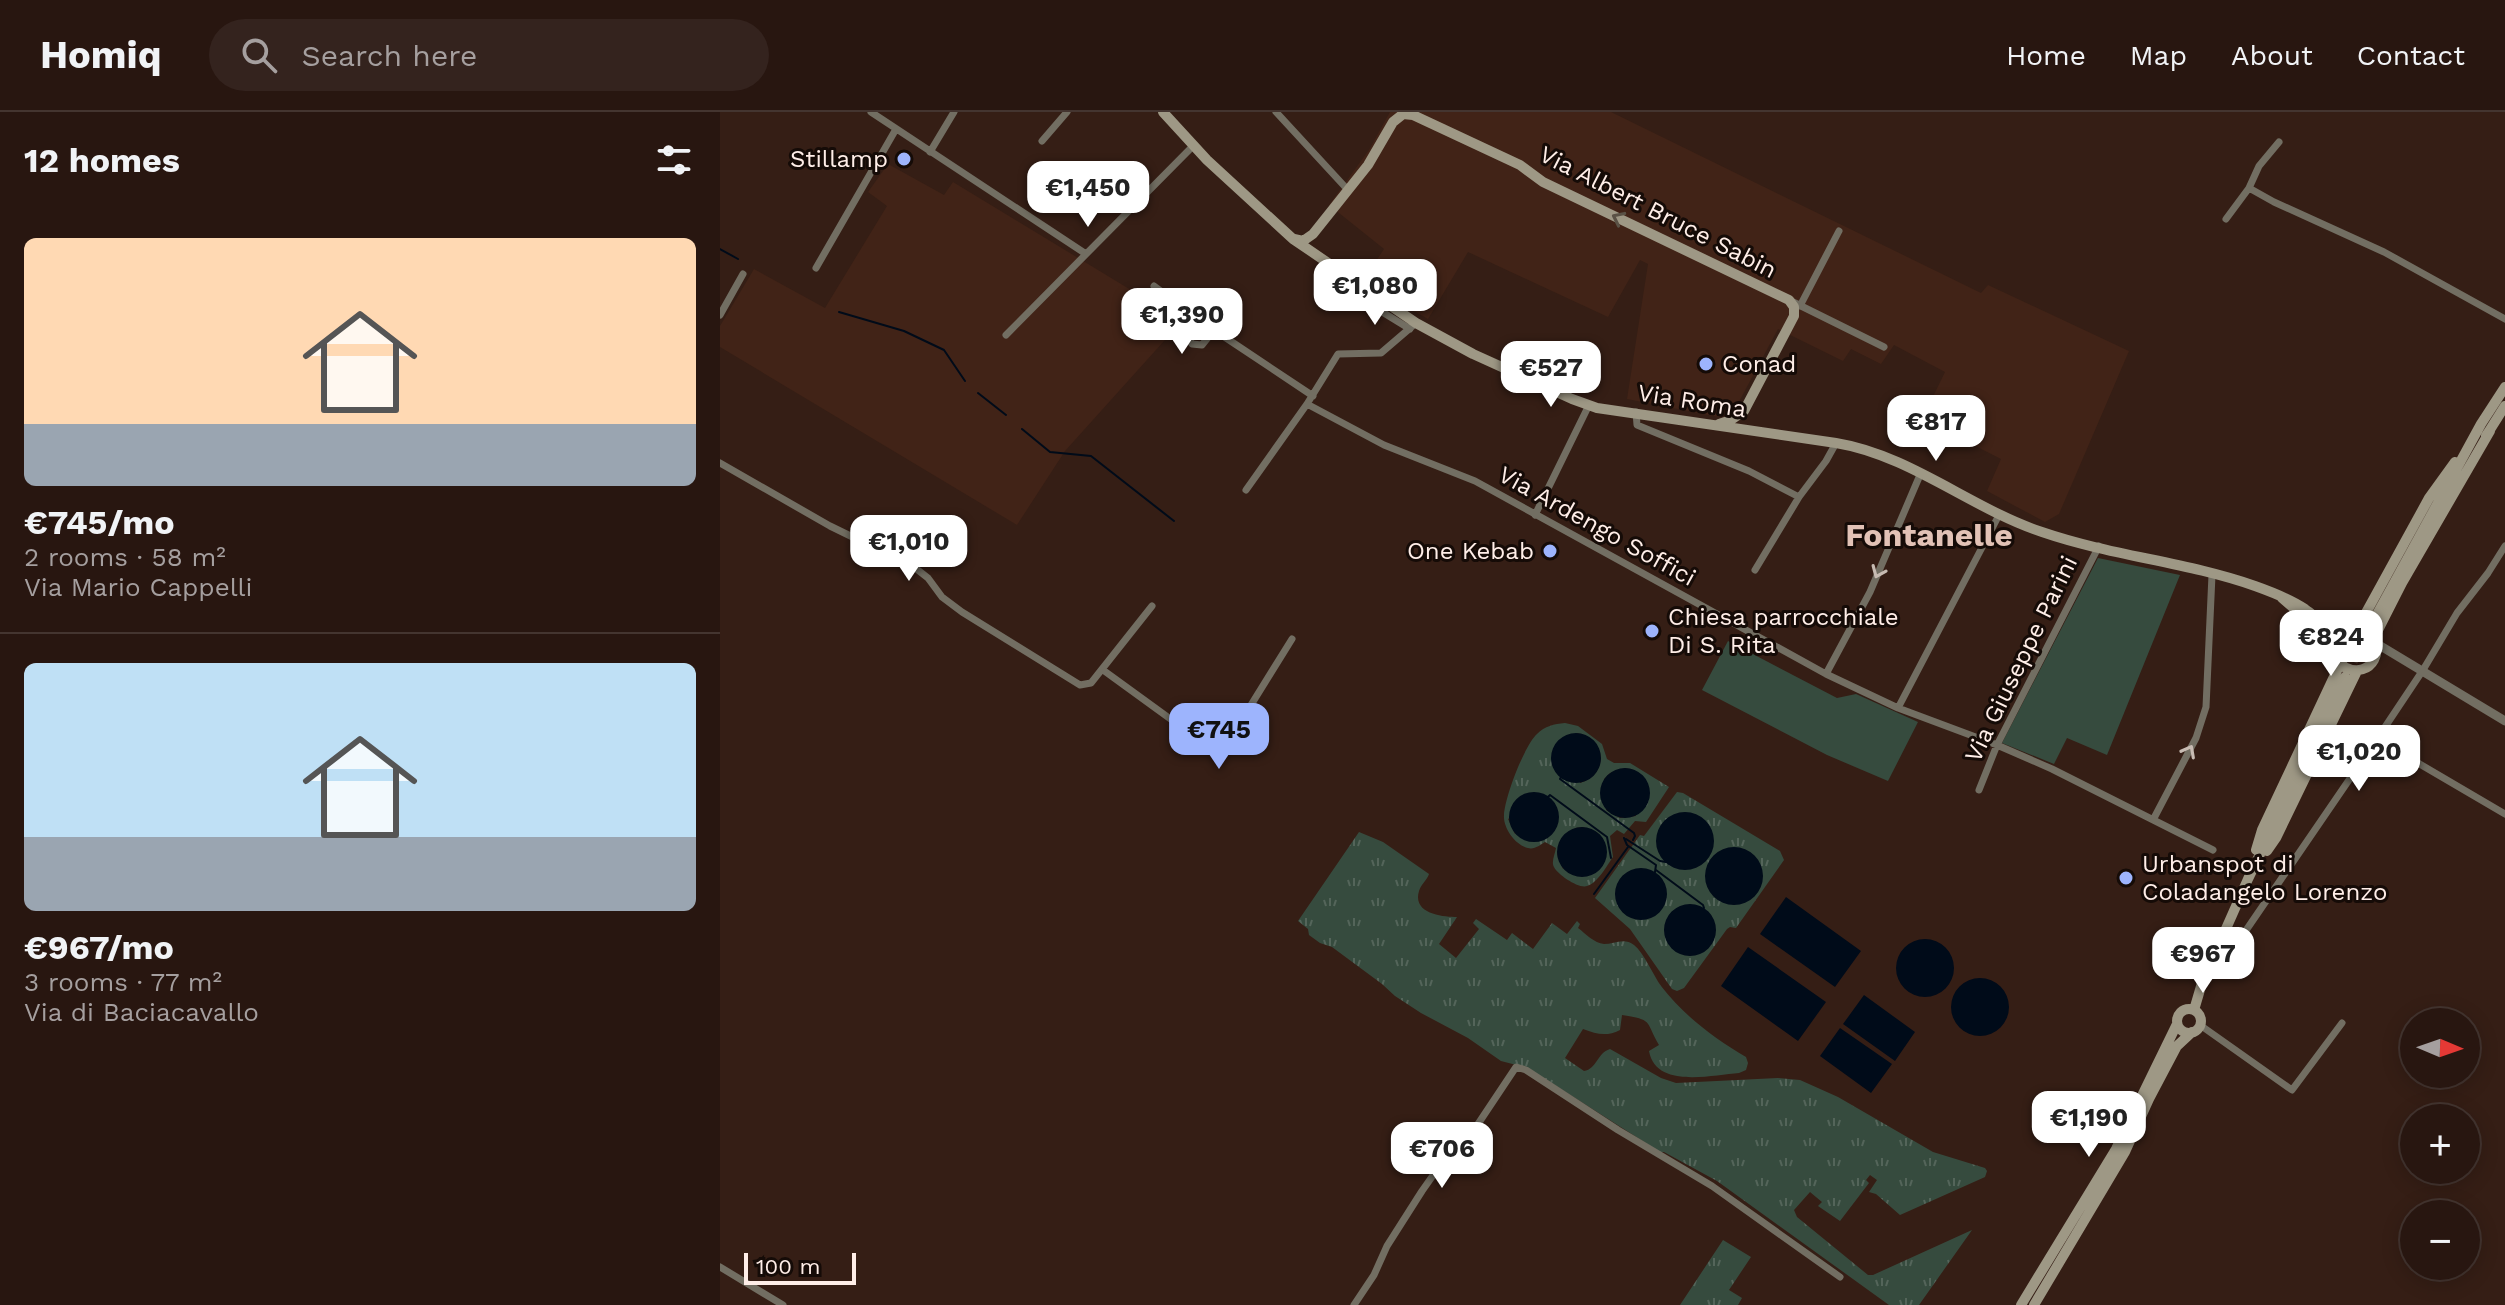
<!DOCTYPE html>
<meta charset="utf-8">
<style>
:root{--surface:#281610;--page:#34231e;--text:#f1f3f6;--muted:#a59f9f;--line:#443530;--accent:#9db4fd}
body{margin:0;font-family:"Work Sans",sans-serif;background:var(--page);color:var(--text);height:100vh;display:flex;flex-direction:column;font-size:30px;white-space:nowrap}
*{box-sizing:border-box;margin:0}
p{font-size:26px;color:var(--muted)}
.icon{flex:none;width:44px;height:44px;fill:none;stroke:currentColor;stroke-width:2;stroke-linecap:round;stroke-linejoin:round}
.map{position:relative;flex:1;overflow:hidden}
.drawer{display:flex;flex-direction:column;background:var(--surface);width:720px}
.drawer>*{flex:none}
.needle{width:52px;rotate:92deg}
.tools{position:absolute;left:1680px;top:896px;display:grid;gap:16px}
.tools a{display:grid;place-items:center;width:80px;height:80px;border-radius:50%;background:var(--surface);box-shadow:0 4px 20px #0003,0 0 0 2px var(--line);font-size:40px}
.scale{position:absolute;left:24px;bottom:20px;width:112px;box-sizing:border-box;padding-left:8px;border:4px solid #ffeee8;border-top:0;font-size:22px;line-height:28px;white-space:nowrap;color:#ffeee8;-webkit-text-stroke:6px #150b07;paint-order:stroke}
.price{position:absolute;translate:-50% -68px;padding:0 18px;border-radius:16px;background:#fff;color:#222;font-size:26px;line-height:52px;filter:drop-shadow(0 2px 4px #0008)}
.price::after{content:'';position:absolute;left:50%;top:48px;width:24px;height:18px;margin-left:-12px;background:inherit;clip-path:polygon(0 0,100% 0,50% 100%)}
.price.selected{background:var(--accent);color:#111}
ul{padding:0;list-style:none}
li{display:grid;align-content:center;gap:16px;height:424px;padding:0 24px}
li+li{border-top:2px solid var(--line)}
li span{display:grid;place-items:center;height:248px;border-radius:12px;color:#555}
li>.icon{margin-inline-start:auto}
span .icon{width:144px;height:144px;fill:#fffc;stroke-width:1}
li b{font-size:34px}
h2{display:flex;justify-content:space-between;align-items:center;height:96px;padding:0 24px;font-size:34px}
header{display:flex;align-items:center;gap:48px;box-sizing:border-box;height:112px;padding:0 40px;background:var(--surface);border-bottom:2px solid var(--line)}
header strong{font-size:38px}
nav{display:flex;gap:44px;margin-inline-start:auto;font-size:28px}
.search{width:560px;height:72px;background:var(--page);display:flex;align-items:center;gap:20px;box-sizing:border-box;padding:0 28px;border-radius:44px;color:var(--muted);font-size:30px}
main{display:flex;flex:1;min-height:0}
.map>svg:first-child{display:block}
</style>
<header>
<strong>Homiq</strong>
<div class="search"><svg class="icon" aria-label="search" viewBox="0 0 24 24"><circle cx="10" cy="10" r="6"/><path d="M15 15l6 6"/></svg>Search here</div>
<nav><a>Home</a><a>Map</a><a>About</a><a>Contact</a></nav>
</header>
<main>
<section class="drawer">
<h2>12 homes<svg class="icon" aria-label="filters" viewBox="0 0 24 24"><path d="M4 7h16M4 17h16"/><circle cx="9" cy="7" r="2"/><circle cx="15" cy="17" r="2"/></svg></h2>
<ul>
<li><span style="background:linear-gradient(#ffd9b3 75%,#9aa5b1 0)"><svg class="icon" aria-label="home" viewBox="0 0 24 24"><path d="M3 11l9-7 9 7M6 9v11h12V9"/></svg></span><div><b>€745/mo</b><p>2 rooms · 58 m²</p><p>Via Mario Cappelli</p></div></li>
<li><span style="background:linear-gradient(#bfe0f5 70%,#9aa5b1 0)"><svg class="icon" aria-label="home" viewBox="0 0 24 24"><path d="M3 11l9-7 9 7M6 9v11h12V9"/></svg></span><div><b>€967/mo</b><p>3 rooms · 77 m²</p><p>Via di Baciacavallo</p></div></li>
</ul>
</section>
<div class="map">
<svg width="1785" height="1193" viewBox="0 0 1785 1193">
<defs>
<pattern id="grass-tufts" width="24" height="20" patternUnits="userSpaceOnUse" patternTransform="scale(2)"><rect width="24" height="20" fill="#364b3e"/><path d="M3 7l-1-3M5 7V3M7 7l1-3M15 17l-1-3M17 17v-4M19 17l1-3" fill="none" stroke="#54655a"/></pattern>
</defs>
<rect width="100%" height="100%" fill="#351e15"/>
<!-- built -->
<path fill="#412317" d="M670 0H891L1261 181 1268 173 1409 239 1339 402 1325 410 1267 379 1281 347 1202 307 1225 260 1174 233 1161 252 1131 237 1123 249 1058 217 1014 299 999 305 907 287 928 152 920 148 888 205 748 140 708 207 642 170 664 137 609 93 649 38Z
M168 52 224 83 233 70 462 209 345 339 297 413 0 235V214L34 157 105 196 167 94 148 80Z"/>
<!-- grass -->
<path fill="url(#grass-tufts)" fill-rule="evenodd" d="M845 611 858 614 882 632 887 647 894 651H910L949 675 926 710 915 709 904 722 897 718 890 724 893 745C887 753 878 771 867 774 859 777 838 763 834 755 831 750 835 742 836 736L825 730C820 733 814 738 808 736 795 733 783 716 784 703 785 685 804 634 817 622 825 614 834 612 845 611ZM857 621C887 627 889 662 860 671ZM905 656 914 658 916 704 900 706 886 698 884 667 890 661ZM823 682 835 692 795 722 788 707ZM863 715 878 721 843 757 837 742 855 716Z
M957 680 963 681 1060 739 1064 748 1016 816 1010 815 1007 817 964 876 957 879 952 877 910 817 875 786 920 723 924 724Z
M639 720 663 730 709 762C707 768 701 772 699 779 692 802 723 805 737 805L719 832 736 846 759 817 753 811 756 807 787 828 792 821 813 837 832 811 847 822 857 809 860 812 858 816C866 822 874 831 884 832 894 832 904 825 914 833 924 841 933 863 941 874 964 904 994 926 1026 945L1028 951 1026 958 1019 961C991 963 936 977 929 939L939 933C925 909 934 908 902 903L900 918C886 925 877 922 863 917L845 946 864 959C877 957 877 941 890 937L941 966 956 971 1058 966 1080 968 1118 985 1213 1040 1265 1056 1267 1059 1265 1065 1180 1103 1156 1082 1149 1080 1157 1068 1150 1063 1146 1068 1149 1071 1120 1109 1098 1094 1102 1090 1090 1080 1074 1098 1077 1105 1148 1163H1153L1252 1118 1199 1193H1169L997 1069 944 1040H940L808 956 781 949 748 926 701 901 675 884 662 872 612 835 600 831 589 823 588 817 578 809Z
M1003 1128 1031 1145 1009 1178 1022 1186 1018 1193H960Z"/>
<!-- green -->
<path fill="#364b3e" d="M1378 446 1460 463 1387 643 1347 626 1334 652 1282 631Z
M1008 529 1117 586 1136 582 1198 610 1168 669 1107 643 982 578Z"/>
<!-- water -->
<path fill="#000b19" d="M831 646a25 25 0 1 1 50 0a25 25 0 1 1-50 0Z
M880 681a25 25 0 1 1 50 0a25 25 0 1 1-50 0Z
M789 705a25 25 0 1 1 50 0a25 25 0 1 1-50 0Z
M936 729a29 29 0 1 1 58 0a29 29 0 1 1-58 0Z
M837 740a25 25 0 1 1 50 0a25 25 0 1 1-50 0Z
M985 764a29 29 0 1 1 58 0a29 29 0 1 1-58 0Z
M895 782a26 26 0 1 1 52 0a26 26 0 1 1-52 0Z
M1066 785 1141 839 1115 875 1040 822Z
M944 818a26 26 0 1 1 52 0a26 26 0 1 1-52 0Z
M1176 856a29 29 0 1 1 58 0a29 29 0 1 1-58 0Z
M1028 835 1106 890 1078 929 1001 874Z
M1231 895a29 29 0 1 1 58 0a29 29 0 1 1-58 0Z
M1144 883 1195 920 1175 949 1123 912Z
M1120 916 1172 952 1151 981 1100 944Z"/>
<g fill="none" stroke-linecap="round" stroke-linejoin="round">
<!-- stream -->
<path stroke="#000b19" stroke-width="2" d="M0 137 18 147
M119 200 184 219 224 238 245 269
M258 281 286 303
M302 317 330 340 371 344 454 409
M841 665 840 667 914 721 915 724 913 728
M828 685 830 683 887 725 891 746
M904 726 907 733 936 753 935 760
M906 727 940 749 946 750
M936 758 983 793 984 796
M874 782 908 735"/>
<!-- secondary-tunnel -->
<path stroke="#533d35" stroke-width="10" stroke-dasharray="10 5" stroke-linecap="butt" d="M1626 563 1649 517"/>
<!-- minor -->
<path stroke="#726e62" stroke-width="7" d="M151 0 366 142
M556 0 627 77
M322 29 347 0
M1559 30 1539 54 1529 76 1554 90 1664 140 1785 207
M210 40 234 0
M1506 107 1529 76
M96 156 176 17
M434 174 494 218 593 284
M653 184 659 198 690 217
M1073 190 1164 235
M1080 194 1119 119
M0 203 23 162
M476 206C469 216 465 221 472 232L482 233 494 218
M286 223 473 34
M587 292 664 333 755 369 1106 562 1178 596 1277 633 1332 657 1493 738
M916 300 917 313 1029 359 1079 385 1106 349 1116 331
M0 351 110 414 194 455 208 466 222 485 242 500 360 573 371 571 432 494
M526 378 587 292 618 242 661 241 696 211
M815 403 869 293
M1035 458 1079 385
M383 558 500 643 572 527
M1106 562 1150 480 1200 363
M1178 596 1279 403
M1657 627 1785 702
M1259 678 1277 633 1379 434
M1433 708 1476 626 1486 595 1492 463
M1486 867 1516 833 1657 627 1703 558 1737 501 1768 461 1785 434
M1480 913 1572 978 1622 911
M0 1155 63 1193
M634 1193 654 1163 667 1134 702 1079 733 1035 754 1018 796 955 806 958 898 1018 992 1074 1120 1165"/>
<!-- tertiary -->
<path stroke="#726e62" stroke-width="9" d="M1654 530 1785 609"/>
<!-- secondary -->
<path stroke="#9e9885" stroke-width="10" d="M443 0 487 48 573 127 696 211 753 242 852 287 877 296 1116 331C1190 343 1252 397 1322 420 1392 444 1467 450 1535 474 1552 480 1570 487 1585 497 1595 504 1604 513 1615 518 1625 523 1635 516 1645 521 1669 533 1652 569 1624 555L1607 525 1562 486
M574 127 583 129 593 122 648 53 673 10 683 2 693 3 800 53 823 70 1069 188 1074 195V204L1024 299 1011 308 999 312
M1766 324 1785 294
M1649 517 1761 312 1785 275
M1636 519 1709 386 1735 350
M1653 528 1682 471 1770 319
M1536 738 1542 718 1620 552
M1547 739 1556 726 1637 559
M1457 909a12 12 0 1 1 24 0a12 12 0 1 1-24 0Z
M1474 898 1482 871 1528 767 1625 565
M1301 1193 1396 1037 1457 912
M1314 1193 1405 1040 1429 987 1457 934 1472 920"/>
</g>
<!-- one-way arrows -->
<defs><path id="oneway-chevron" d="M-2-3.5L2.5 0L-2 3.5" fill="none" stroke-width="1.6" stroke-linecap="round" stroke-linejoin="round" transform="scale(2)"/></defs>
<use stroke="#5a5246" href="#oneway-chevron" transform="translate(898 106) rotate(-154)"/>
<g stroke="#c7bbb2">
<use href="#oneway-chevron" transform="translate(1158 460) rotate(113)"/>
<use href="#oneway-chevron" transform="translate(1469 639) rotate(-62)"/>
</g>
<!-- markers -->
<g fill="#9db4fd" stroke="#150b07" stroke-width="3">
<circle cx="184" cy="47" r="8"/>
<circle cx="986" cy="252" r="8"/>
<circle cx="830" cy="439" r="8"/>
<circle cx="932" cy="519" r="8"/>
<circle cx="1406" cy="766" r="8"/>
</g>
<g text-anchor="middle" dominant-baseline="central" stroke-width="6" stroke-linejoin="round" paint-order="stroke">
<!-- poi labels -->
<g font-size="24" fill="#ffeee8" stroke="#150b07" text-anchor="start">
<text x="168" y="47" text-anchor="end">Stillamp</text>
<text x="1002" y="252">Conad</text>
<text x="814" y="439" text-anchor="end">One Kebab</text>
<text x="948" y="505">Chiesa parrocchiale<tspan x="948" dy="28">Di S. Rita</tspan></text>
<text x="1422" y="752">Urbanspot di<tspan x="1422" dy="28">Coladangelo Lorenzo</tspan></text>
</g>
<!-- street labels -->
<g font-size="24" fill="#ffeee8" stroke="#150b07">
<text transform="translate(938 100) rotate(27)">Via Albert Bruce Sabin</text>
<text transform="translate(972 289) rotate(9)">Via Roma</text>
<text transform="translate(877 414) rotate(29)">Via Ardengo Soffici</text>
<text transform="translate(1301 547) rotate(-64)">Via Giuseppe Parini</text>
</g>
<!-- district labels -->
<g font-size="32" font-weight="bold" fill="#e2c2b6" stroke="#150b07">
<text x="1209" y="423">Fontanelle</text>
</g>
</g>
</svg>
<div class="tools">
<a><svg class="needle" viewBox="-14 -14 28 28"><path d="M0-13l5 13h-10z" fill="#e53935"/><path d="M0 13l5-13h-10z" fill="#a59f9f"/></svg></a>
<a>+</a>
<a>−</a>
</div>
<div class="scale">100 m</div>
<b class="price" style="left:368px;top:117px">€1,450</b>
<b class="price" style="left:655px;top:215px">€1,080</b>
<b class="price" style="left:462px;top:244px">€1,390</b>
<b class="price" style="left:831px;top:297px">€527</b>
<b class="price" style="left:1216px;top:351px">€817</b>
<b class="price" style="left:189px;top:471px">€1,010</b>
<b class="price" style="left:1611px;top:566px">€824</b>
<b class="price selected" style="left:499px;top:659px">€745</b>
<b class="price" style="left:1639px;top:681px">€1,020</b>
<b class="price" style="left:1483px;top:883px">€967</b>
<b class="price" style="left:1369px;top:1047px">€1,190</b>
<b class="price" style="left:722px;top:1078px">€706</b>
</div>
</main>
